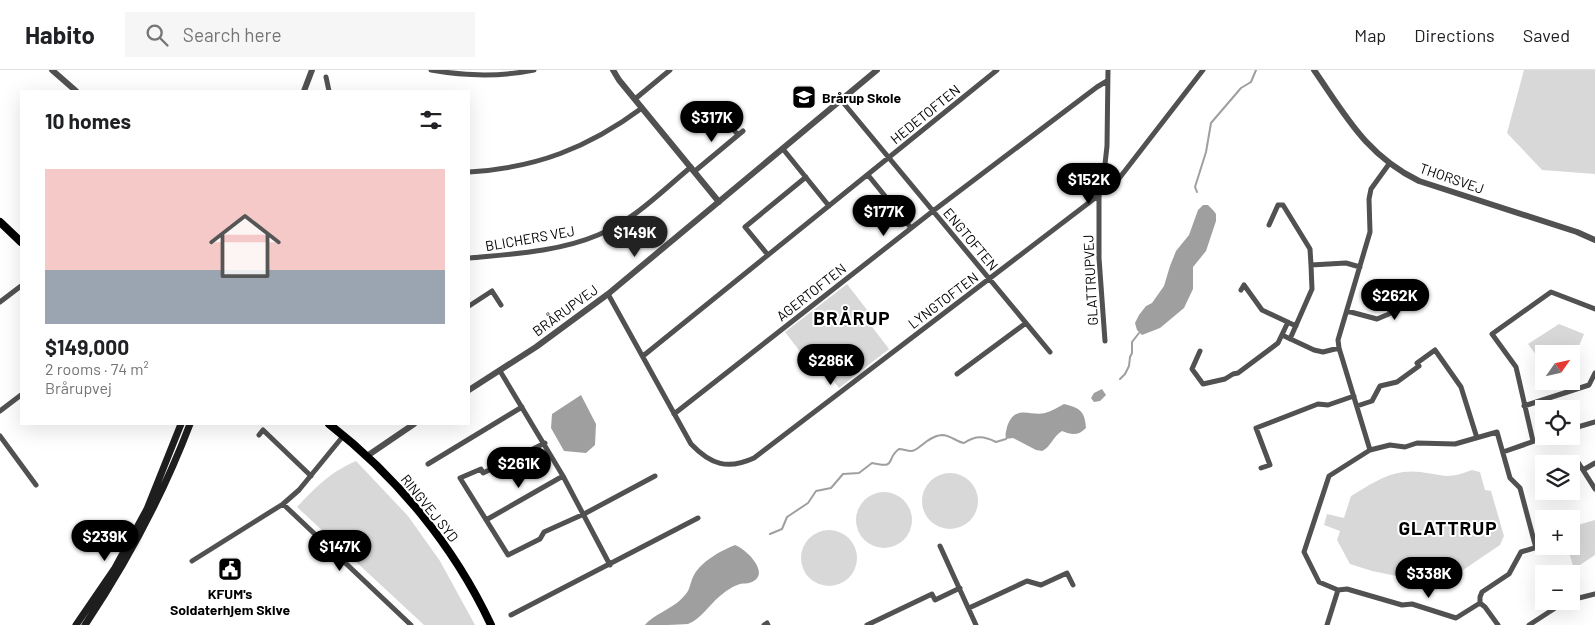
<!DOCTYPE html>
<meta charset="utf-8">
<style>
:root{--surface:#fff;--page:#f6f6f6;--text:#202124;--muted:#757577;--line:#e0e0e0;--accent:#000}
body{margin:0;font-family:Barlow,sans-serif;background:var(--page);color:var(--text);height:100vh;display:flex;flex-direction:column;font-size:19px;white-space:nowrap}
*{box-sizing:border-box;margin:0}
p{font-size:16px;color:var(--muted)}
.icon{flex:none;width:28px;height:28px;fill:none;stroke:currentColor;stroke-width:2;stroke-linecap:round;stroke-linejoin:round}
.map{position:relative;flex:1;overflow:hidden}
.drawer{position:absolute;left:20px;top:20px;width:450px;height:335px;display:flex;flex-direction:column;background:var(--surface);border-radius:0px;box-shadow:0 5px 20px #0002}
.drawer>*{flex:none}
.needle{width:32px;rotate:56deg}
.fabs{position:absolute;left:1535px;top:275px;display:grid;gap:10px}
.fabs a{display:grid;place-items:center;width:45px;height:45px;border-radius:0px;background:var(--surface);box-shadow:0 5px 20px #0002;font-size:25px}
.price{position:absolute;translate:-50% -42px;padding:0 11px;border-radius:18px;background:var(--accent);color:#fff;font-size:16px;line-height:32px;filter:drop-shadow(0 1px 2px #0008)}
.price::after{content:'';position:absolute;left:50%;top:30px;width:15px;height:11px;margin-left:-8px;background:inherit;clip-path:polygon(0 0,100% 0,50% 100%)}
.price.active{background:#222;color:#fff}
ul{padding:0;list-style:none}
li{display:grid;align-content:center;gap:10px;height:265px;padding:0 25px}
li+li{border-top:1px solid var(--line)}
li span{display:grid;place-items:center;height:155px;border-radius:0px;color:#555}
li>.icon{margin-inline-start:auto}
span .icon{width:90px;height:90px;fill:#fffc;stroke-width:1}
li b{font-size:21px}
h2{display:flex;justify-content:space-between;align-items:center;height:60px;padding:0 25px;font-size:21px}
header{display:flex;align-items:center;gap:30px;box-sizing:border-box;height:70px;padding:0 25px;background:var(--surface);border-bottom:1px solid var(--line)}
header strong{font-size:24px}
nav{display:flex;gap:28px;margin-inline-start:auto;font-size:18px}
.search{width:350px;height:45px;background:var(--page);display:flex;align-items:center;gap:12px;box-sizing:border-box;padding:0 18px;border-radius:0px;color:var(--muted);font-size:19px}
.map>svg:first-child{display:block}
</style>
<header>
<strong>Habito</strong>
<div class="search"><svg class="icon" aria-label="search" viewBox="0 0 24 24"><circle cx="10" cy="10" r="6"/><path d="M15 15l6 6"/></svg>Search here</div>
<nav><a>Map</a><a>Directions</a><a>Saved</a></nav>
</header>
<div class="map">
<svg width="1595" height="555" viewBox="0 0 1595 555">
<rect width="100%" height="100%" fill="#fff"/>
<!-- green -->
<path fill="#d8d8d8" d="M1524 0H1595V104L1542 100 1507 63Z
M847 214 871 245 866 249 889 279 839 318 816 288 809 293 785 262Z
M1559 254 1584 264 1572 293 1571 284H1544V296L1528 274Z
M356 391 408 446 440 491 475 555H424L297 437C317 416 329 403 356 391Z
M1472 400 1480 402 1485 420 1491 421 1504 466 1500 475 1441 515 1372 501 1350 494 1337 470 1340 461 1324 455 1327 444 1344 448 1351 426C1368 416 1383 405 1403 402 1418 400 1432 404 1446 406 1455 406 1464 403 1472 400Z
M922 431a28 28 0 1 1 56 0a28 28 0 1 1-56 0Z
M856 450a28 28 0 1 1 56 0a28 28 0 1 1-56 0Z
M1595 450V485L1574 499 1567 476H1571V457Z
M801 488a28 28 0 1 1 56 0a28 28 0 1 1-56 0Z"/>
<!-- water -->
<path fill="#9f9f9f" d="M1203 135H1208L1213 140 1216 144V151L1206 181 1193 197V219L1184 238 1160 258 1142 265 1137 260 1135 253 1139 245 1146 236 1152 233 1164 216 1170 196 1176 181 1189 165 1198 140Z
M1102 319 1106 325 1100 331 1094 332 1091 328 1094 323Z
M581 325 596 354 595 375 586 383 564 381 551 358 552 344Z
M1064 334C1080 338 1085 341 1086 358 1078 366 1072 365 1062 361 1053 366 1051 377 1042 381L1036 380 1013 368 1006 369C1005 364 1006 362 1007 357 1015 333 1031 347 1045 343 1052 341 1058 337 1064 334Z
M735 475C746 479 771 503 752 512 748 514 744 513 740 514 733 516 726 521 720 526 709 535 701 549 688 554 678 555 657 555 645 555 654 544 675 538 685 525 690 520 690 513 693 507 700 492 720 481 735 475Z"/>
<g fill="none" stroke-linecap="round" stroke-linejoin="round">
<!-- stream -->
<path stroke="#9f9f9f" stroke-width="2" d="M1197 122 1195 117 1206 82 1211 53 1241 18 1251 12 1256 0
M1120 309 1125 304 1129 296 1130 287 1132 283V272L1139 263
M770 464 782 459 787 447 808 433 816 421 831 418 843 404 859 403 872 393C898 399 885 389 899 379 903 379 907 381 911 381 919 381 927 366 942 365 950 365 957 372 964 373 976 365 984 366 996 372L1006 369"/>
<!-- minor -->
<path stroke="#515151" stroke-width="5" d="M431 0C465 6 500 7 534 0
M326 7 329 21
M635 29 670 0
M841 30 1050 282
M717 40 738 65
M783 79 829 136
M1389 94 1371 119 1369 129 1370 162 1338 270 1339 278 1370 380 1390 375 1405 377 1417 373 1455 374 1497 362 1510 408 1520 418 1536 478
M695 101 743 61
M469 102C536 98 588 78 642 38
M868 105 911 158
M1102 121 1114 115 1203 0
M1269 155 1278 135H1283L1310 179 1311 195 1312 219 1290 269
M768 185 745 157 806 107
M469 188C511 184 558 182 598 165 633 151 662 121 691 97
M1311 195 1346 193 1360 197
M1241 220 1244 215 1262 240 1296 256
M608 224 691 374C711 395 728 400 754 388L1099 125
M0 232 21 216
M1392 232 1419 219
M469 236 492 221 501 235
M1347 241 1377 249 1389 244 1392 232 1387 224 1377 221
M1282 265 1314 280 1323 282 1339 278
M1105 271 1099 188V125L1102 121 1107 76 1108 0
M1200 281 1192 299 1203 314 1225 309 1233 304 1238 303 1278 273 1288 252
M643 286 997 0
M500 301 563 406 610 495
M957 304 1026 253
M1357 336 1372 331 1380 316 1397 312 1419 296 1417 293 1435 280 1461 317 1477 368
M1524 336 1589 315 1595 303
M0 341 21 325
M674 344 933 141 1097 17 1107 11
M1571 359 1595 352
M259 365 263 360 311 406
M0 366 36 415
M1533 371 1516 297 1492 264 1551 222 1595 239
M545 373 483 403 481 399 460 408 508 485 540 469 544 462 584 444 655 406
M1503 382 1549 366
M1576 389 1595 419
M428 394 522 337
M1261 398 1270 395 1256 358 1318 334 1328 335 1354 326
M1583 400 1595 393
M283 434 411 555
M486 450 563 406
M940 476 976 555
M192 491 283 434 299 420 344 365
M1338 520 1347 519 1402 535 1412 534 1456 548 1480 533 1485 537 1498 555
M1571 530 1595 524
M1480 533V527L1482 522 1509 504 1521 482 1544 475
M969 538 1027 511 1041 515 1067 503 1073 515
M511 545 698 448
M764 555 767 553 768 555
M867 555 932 524 935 530 960 518
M1327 555 1338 520 1319 512 1304 482 1329 406 1370 380
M1529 555 1566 531"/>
<!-- tertiary -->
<path stroke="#515151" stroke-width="6" d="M52 0 76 21
M613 0 619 10 719 132
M1314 0C1346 46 1366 85 1419 111L1577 162 1595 170
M304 21 312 0
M469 320 536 277 608 224 877 0
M367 386 414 354"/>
<!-- secondary -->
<path stroke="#1e1e1e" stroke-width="7" d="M76 555 115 498 147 439 181 354
M85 555C127 492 163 425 190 354"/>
<!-- primary -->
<path stroke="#000" stroke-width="8" d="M0 152 21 172
M329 354C397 407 454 476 491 555"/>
</g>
<!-- icons -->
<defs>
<g id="school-square" transform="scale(1.25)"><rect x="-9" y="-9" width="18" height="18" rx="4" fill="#000" stroke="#fff"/><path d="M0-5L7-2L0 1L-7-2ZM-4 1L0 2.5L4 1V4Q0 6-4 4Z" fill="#fff"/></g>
<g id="civic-square" transform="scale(1.25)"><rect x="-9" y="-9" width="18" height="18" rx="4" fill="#000" stroke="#fff"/><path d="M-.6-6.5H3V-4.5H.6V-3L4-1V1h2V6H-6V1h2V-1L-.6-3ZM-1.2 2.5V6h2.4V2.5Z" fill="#fff"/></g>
</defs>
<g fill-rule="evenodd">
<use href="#school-square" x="804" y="27"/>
<use href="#civic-square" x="230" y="499"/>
</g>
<g text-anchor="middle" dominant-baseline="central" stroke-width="4" stroke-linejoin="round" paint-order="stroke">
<!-- poi labels -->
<g font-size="14" font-weight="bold" fill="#000" stroke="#fff" text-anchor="start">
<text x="822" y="27">Brårup Skole</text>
<text x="230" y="523" text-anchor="middle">KFUM's<tspan x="230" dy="16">Soldaterhjem Skive</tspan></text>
</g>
<!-- street labels -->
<g font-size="14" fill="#000" stroke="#fff">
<text transform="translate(925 44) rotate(-39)">HEDETOFTEN</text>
<text transform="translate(1452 108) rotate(19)">THORSVEJ</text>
<text transform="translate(530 168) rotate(-10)">BLICHERS VEJ</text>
<text transform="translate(971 169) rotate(50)">ENGTOFTEN</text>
<text transform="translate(1090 210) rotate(-93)">GLATTRUPVEJ</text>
<text transform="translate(811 222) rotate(-38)">AGERTOFTEN</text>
<text transform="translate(943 230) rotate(-37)">LYNGTOFTEN</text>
<text transform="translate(565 240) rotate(-36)">BRÅRUPVEJ</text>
<text transform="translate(430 438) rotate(51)">RINGVEJ SYD</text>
</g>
<!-- district labels -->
<g font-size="19" font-weight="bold" letter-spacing="1" fill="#000" stroke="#fff">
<text x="852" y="247">BRÅRUP</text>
<text x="1448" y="457">GLATTRUP</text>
</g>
</g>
</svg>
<div class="fabs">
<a><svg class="needle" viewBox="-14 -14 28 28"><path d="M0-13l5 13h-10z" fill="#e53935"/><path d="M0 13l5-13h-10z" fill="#757577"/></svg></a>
<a><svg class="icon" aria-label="locate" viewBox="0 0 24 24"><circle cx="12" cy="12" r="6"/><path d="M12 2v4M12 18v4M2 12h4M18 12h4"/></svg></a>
<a><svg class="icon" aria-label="layers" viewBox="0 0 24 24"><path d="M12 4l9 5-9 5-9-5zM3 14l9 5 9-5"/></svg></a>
<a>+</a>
<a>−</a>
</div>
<b class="price" style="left:712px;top:73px">$317K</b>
<b class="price" style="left:1089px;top:135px">$152K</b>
<b class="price" style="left:884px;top:167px">$177K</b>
<b class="price active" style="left:635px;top:188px">$149K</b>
<b class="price" style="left:1395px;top:251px">$262K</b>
<b class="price" style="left:831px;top:316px">$286K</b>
<b class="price" style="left:519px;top:419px">$261K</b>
<b class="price" style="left:105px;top:492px">$239K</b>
<b class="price" style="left:340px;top:502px">$147K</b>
<b class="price" style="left:1429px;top:529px">$338K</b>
<section class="drawer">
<h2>10 homes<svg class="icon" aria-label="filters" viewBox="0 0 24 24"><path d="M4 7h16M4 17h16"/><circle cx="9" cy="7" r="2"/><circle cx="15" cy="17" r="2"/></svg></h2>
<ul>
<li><span style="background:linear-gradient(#f6c9c9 65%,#9aa5b1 0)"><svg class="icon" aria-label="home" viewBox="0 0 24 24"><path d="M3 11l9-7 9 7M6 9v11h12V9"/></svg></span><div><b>$149,000</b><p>2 rooms · 74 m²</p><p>Brårupvej</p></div></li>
</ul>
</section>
</div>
